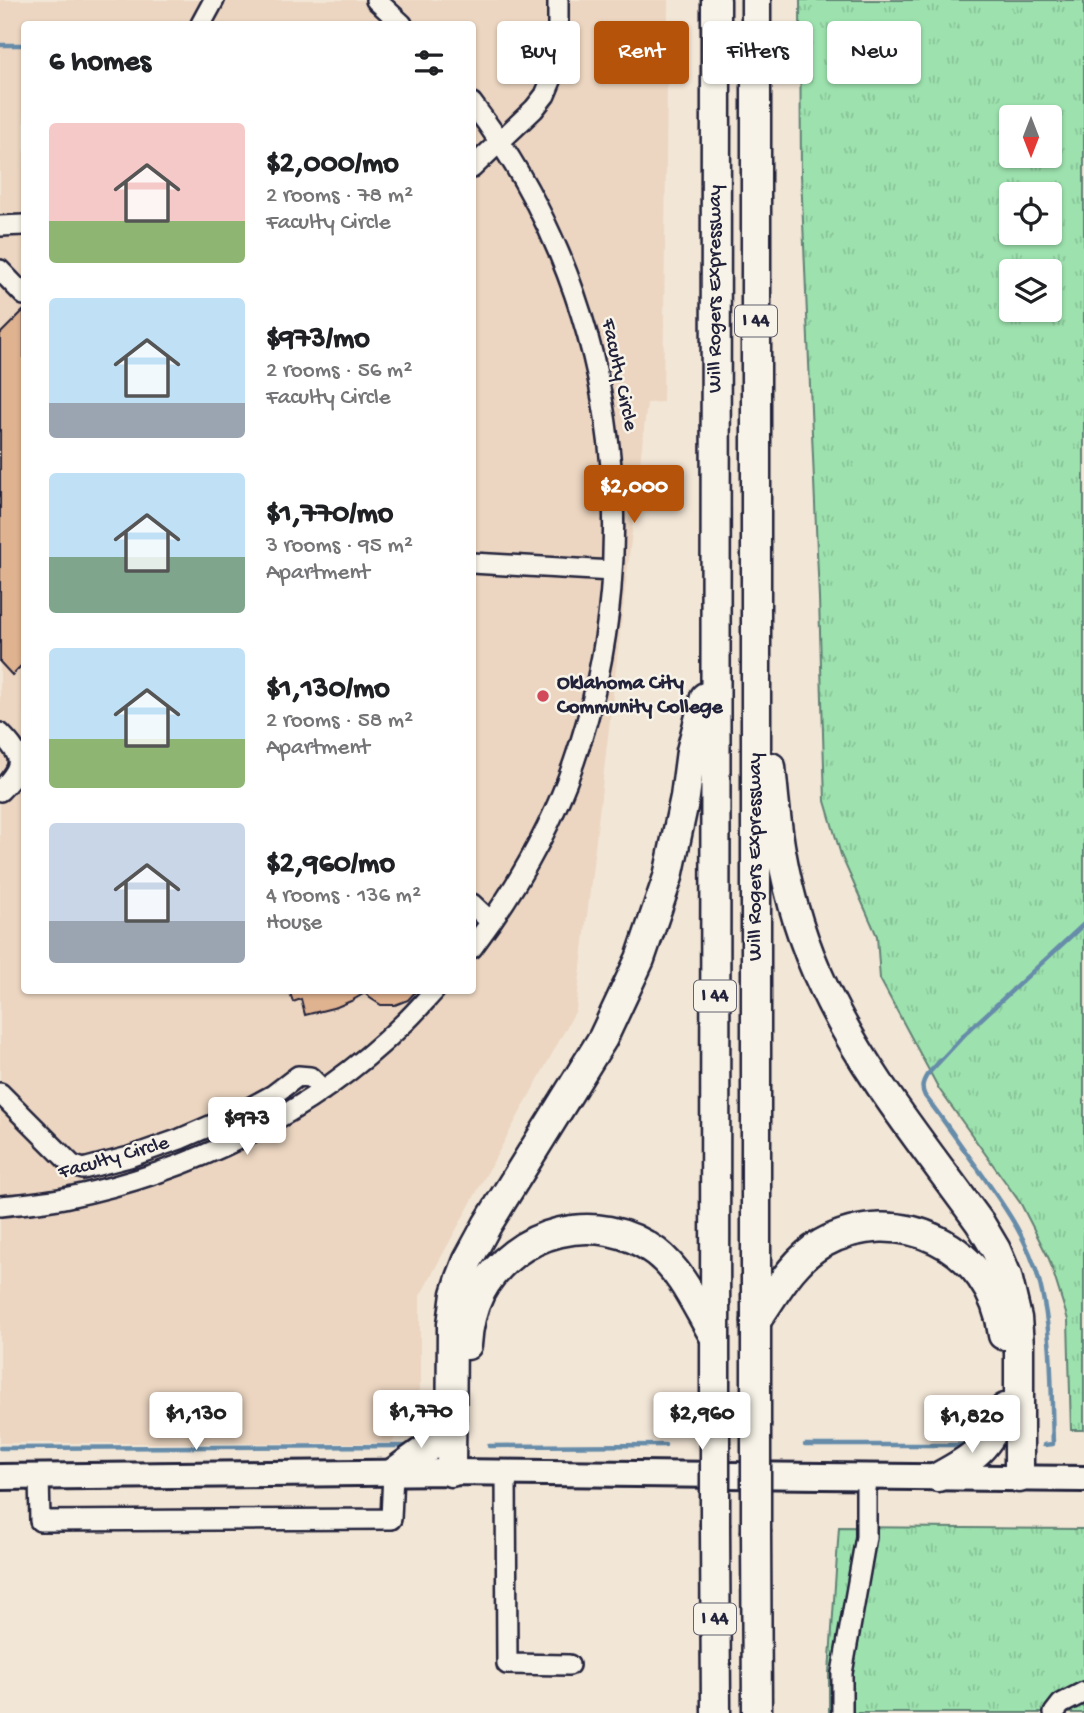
<!DOCTYPE html>
<meta charset="utf-8">
<style>
:root{--surface:#fff;--page:#f6f6f6;--text:#202124;--muted:#757577;--accent:#b45309}
body{margin:0;font-family:"Gochi Hand",sans-serif;background:var(--page);color:var(--text);height:100vh;display:flex;flex-direction:column;font-size:26px;white-space:nowrap}
*{box-sizing:border-box;margin:0}
p{font-size:23px;color:var(--muted)}
.icon{flex:none;width:38px;height:38px;fill:none;stroke:currentColor;stroke-width:2;stroke-linecap:round;stroke-linejoin:round}
.map{position:relative;flex:1;overflow:hidden}
.drawer{position:absolute;left:21px;top:21px;width:455px;height:973px;display:flex;flex-direction:column;background:var(--surface);border-radius:7px;box-shadow:0 2px 5px #0004}
.drawer>*{flex:none}
.hud{position:absolute;left:497px;top:21px;width:481px;height:63px;display:flex;gap:14px}
.needle{width:46px;rotate:180deg}
.fabs{position:absolute;left:999px;top:105px;display:grid;gap:14px}
.fabs a{display:grid;place-items:center;width:63px;height:63px;border-radius:7px;background:var(--surface);box-shadow:0 2px 5px #0004;font-size:35px}
.price{position:absolute;translate:-50% -60px;padding:0 16px;border-radius:7px;background:#fff;color:#222;font-size:23px;line-height:46px;filter:drop-shadow(0 2px 4px #0008)}
.price::after{content:'';position:absolute;left:50%;top:42px;width:21px;height:16px;margin-left:-10px;background:inherit;clip-path:polygon(0 0,100% 0,50% 100%)}
.price.selected{background:var(--accent);color:#fff}
ul{padding:0;list-style:none}
li{display:flex;align-items:center;gap:21px;height:175px;padding:0 28px}
li span{display:grid;place-items:center;flex:none;width:196px;height:140px;border-radius:7px;color:#555}
li>.icon{margin-inline-start:auto}
span .icon{width:84px;height:84px;fill:#fffc;stroke-width:1}
li b{font-size:30px}
h2{display:flex;justify-content:space-between;align-items:center;height:84px;padding:0 28px;font-size:30px}
.tag{padding:0 24px;border-radius:7px;background:var(--surface);box-shadow:0 2px 5px #0004;font-size:24px;line-height:63px}
.tag.selected{background:var(--accent);color:#fff}
.map>svg:first-child{display:block}
</style>
<div class="map">
<svg width="1084" height="1713" viewBox="0 0 1084 1713">
<defs>
<pattern id="grass-tufts" width="24" height="20" patternUnits="userSpaceOnUse" patternTransform="scale(1.75)"><rect width="24" height="20" fill="#9de2ae"/><path d="M3 7l-1-3M5 7V3M7 7l1-3M15 17l-1-3M17 17v-4M19 17l1-3" fill="none" stroke="#87c297"/></pattern>
</defs>
<rect width="100%" height="100%" fill="#f2e6d6"/>
<filter id="ink" filterUnits="userSpaceOnUse"><feTurbulence type="fractalNoise" baseFrequency=".0143" numOctaves="2"/><feDisplacementMap in="SourceGraphic" scale="14" xChannelSelector="R" yChannelSelector="G"/><feConvolveMatrix kernelMatrix="1 2 1 2 8 2 1 2 1" color-interpolation-filters="sRGB"/></filter>
<g filter="url(#ink)">
<!-- built -->
<path fill="#ecd6c1" fill-rule="evenodd" d="M0 0H668L663 402 647 403 576 1010 420 1296V1390L392 1443H0ZM24 24H472V990H24Z"/>
<!-- grass -->
<path fill="url(#grass-tufts)" stroke="#608274" stroke-width="2" fill-rule="evenodd" d="M800 0H1084V1430H1071L1068 1320 1049 1259 1021 1204 939 1089 880 979 877 936 841 855 825 801 819 598 801 174ZM1012 117H1050V156H1012ZM1012 194H1050V233H1012ZM1012 271H1050V310H1012Z
M839 1527 1084 1529V1713H829V1673Z"/>
<g fill="none" stroke-linecap="round" stroke-linejoin="round">
<!-- stream -->
<path stroke="#668caa" stroke-width="4.5" d="M0 45H24
M805 1445H966
M1044 1445 1053 1444C1051 1391 1053 1335 1040 1284 1029 1239 1002 1203 976 1166 959 1143 943 1119 925 1096 921 1088 922 1083 927 1075L966 1033 1084 924
M489 1446 665 1445
M0 1448 409 1446"/>
</g>
<!-- building -->
<path fill="#dfb290" stroke="#22223b" stroke-width="2" d="M24 310V663L12 675 0 662V334Z
M289 990H417L408 1000 395 1005H381L370 998 365 993 351 1001 337 1007 305 1015 301 999 293 1002Z"/>
<g fill="none" stroke-linecap="round" stroke-linejoin="round">
<!-- minor casing -->
<g stroke="#22223b" stroke-width="24">
<path id="minor" d="M376 0 402 24
M201 24 214 0
M472 103C615 289 651 542 574 762 551 829 515 891 472 948
M472 168 534 109 545 95 555 71 558 50V0
M0 226 24 225
M0 270 24 295
M472 563 612 571
M0 733C25 758 24 766 0 791
M472 904 491 922
M0 1093 72 1165 83 1169 102 1164 129 1157 180 1139 242 1112 273 1095 298 1076 310 1077 323 1090
M0 1206C21 1204 43 1202 64 1198 189 1173 310 1115 402 1025 414 1014 424 1002 435 990
M506 1473 507 1664 569 1665
M39 1476 40 1521 391 1519 393 1473
M842 1713V1673L866 1537V1476
M1054 1713 1061 1704 1084 1692"/>
</g>
<!-- major casing -->
<g stroke="#22223b" stroke-width="30">
<path id="major" d="M0 1477 451 1472 1084 1479"/>
</g>
<!-- highway casing -->
<g stroke="#22223b" stroke-width="33">
<g id="highway">
<path d="M771 767C774 795 776 823 781 851 789 897 804 946 824 988 864 1073 925 1147 980 1223L996 1250 1007 1276 1017 1318 1019 1345V1478"/>
<path d="M756 1321C775 1294 792 1261 821 1244 899 1201 992 1246 1003 1335"/>
<path d="M467 1345C468 1327 472 1309 480 1293 514 1230 598 1208 656 1252 683 1273 697 1308 714 1336"/>
<path d="M756 1423V0"/>
<path id="s1" d="M715 1428 716 0"/>
<path d="M451 1472 452 1324 456 1294 461 1278 468 1260 487 1225 603 1038 640 959 668 877 685 797 691 751 705 697"/>
<path d="M393 1473 429 1447 440 1431 450 1409"/>
<path d="M938 1477C977 1456 987 1449 1005 1408"/>
<path d="M715 1526 716 1713"/>
<path d="M756 1533 757 1713"/>
</g>
</g>
<!-- minor -->
<use href="#minor" stroke="#f7f3e8" stroke-width="19"/>
<!-- major -->
<use href="#major" stroke="#f7f3e8" stroke-width="24"/>
<!-- highway -->
<use href="#highway" stroke="#f7f3e8" stroke-width="28"/>
<!-- highway-bridge casing -->
<g stroke="#22223b" stroke-width="33" stroke-linecap="butt">
<path id="highway-bridge" d="M715 1428V1526
M756 1533V1423"/>
</g>
<!-- highway-bridge -->
<use href="#highway-bridge" stroke="#f7f3e8" stroke-width="28"/>
</g>
</g>
<!-- markers -->
<circle fill="#d1495b" stroke="#f7f3e8" stroke-width="2.5" cx="543" cy="696" r="7"/>
<g text-anchor="middle" dominant-baseline="central" stroke-width="5" stroke-linejoin="round" paint-order="stroke">
<!-- shield labels -->
<g fill="#f7f3e8" stroke="#62616f" stroke-width="2">
<rect x="735" y="305.5" width="42" height="31" rx="5"/>
<rect x="694" y="980.5" width="42" height="31" rx="5"/>
<rect x="694" y="1603.5" width="42" height="31" rx="5"/>
</g>
<g font-size="19" font-weight="bold" fill="#22223b">
<text x="756" y="321">I 44</text>
<text x="715" y="996">I 44</text>
<text x="715" y="1619">I 44</text>
</g>
<!-- street labels -->
<g font-size="21" fill="#22223b" stroke="#f7f3e8">
<text stroke="none"><textPath href="#s1" startOffset="1139">Will Rogers Expressway</textPath></text>
<text transform="translate(618 375) rotate(78)">Faculty Circle</text>
<text transform="translate(756 857) rotate(-90)">Will Rogers Expressway</text>
<text transform="translate(114 1159) rotate(-16)">Faculty Circle</text>
</g>
<!-- poi labels -->
<g font-size="21" font-weight="bold" fill="#22223b" stroke="#f7f3e8" text-anchor="start">
<text x="557" y="684">Oklahoma City<tspan x="557" dy="24">Community College</tspan></text>
</g>
</g>
</svg>
<div class="fabs">
<a><svg class="needle" viewBox="-14 -14 28 28"><path d="M0-13l5 13h-10z" fill="#e53935"/><path d="M0 13l5-13h-10z" fill="#757577"/></svg></a>
<a><svg class="icon" aria-label="locate" viewBox="0 0 24 24"><circle cx="12" cy="12" r="6"/><path d="M12 2v4M12 18v4M2 12h4M18 12h4"/></svg></a>
<a><svg class="icon" aria-label="layers" viewBox="0 0 24 24"><path d="M12 4l9 5-9 5-9-5zM3 14l9 5 9-5"/></svg></a>
</div>
<b class="price selected" style="left:634px;top:525px">$2,000</b>
<b class="price" style="left:247px;top:1157px">$973</b>
<b class="price" style="left:421px;top:1450px">$1,770</b>
<b class="price" style="left:196px;top:1452px">$1,130</b>
<b class="price" style="left:702px;top:1452px">$2,960</b>
<b class="price" style="left:972px;top:1455px">$1,820</b>
<div class="hud">
<a class="tag">Buy</a>
<a class="tag selected">Rent</a>
<a class="tag">Filters</a>
<a class="tag">New</a>
</div>
<section class="drawer">
<h2>6 homes<svg class="icon" aria-label="filters" viewBox="0 0 24 24"><path d="M4 7h16M4 17h16"/><circle cx="9" cy="7" r="2"/><circle cx="15" cy="17" r="2"/></svg></h2>
<ul>
<li><span style="background:linear-gradient(#f6c9c9 70%,#8fb573 0)"><svg class="icon" aria-label="home" viewBox="0 0 24 24"><path d="M3 11l9-7 9 7M6 9v11h12V9"/></svg></span><div><b>$2,000/mo</b><p>2 rooms · 78 m²</p><p>Faculty Circle</p></div></li>
<li><span style="background:linear-gradient(#bfe0f5 75%,#9aa5b1 0)"><svg class="icon" aria-label="home" viewBox="0 0 24 24"><path d="M3 11l9-7 9 7M6 9v11h12V9"/></svg></span><div><b>$973/mo</b><p>2 rooms · 56 m²</p><p>Faculty Circle</p></div></li>
<li><span style="background:linear-gradient(#bfe0f5 60%,#7fa58c 0)"><svg class="icon" aria-label="home" viewBox="0 0 24 24"><path d="M3 11l9-7 9 7M6 9v11h12V9"/></svg></span><div><b>$1,770/mo</b><p>3 rooms · 95 m²</p><p>Apartment</p></div></li>
<li><span style="background:linear-gradient(#bfe0f5 65%,#8fb573 0)"><svg class="icon" aria-label="home" viewBox="0 0 24 24"><path d="M3 11l9-7 9 7M6 9v11h12V9"/></svg></span><div><b>$1,130/mo</b><p>2 rooms · 58 m²</p><p>Apartment</p></div></li>
<li><span style="background:linear-gradient(#c9d6e8 70%,#9aa5b1 0)"><svg class="icon" aria-label="home" viewBox="0 0 24 24"><path d="M3 11l9-7 9 7M6 9v11h12V9"/></svg></span><div><b>$2,960/mo</b><p>4 rooms · 136 m²</p><p>House</p></div></li>
</ul>
</section>
</div>
